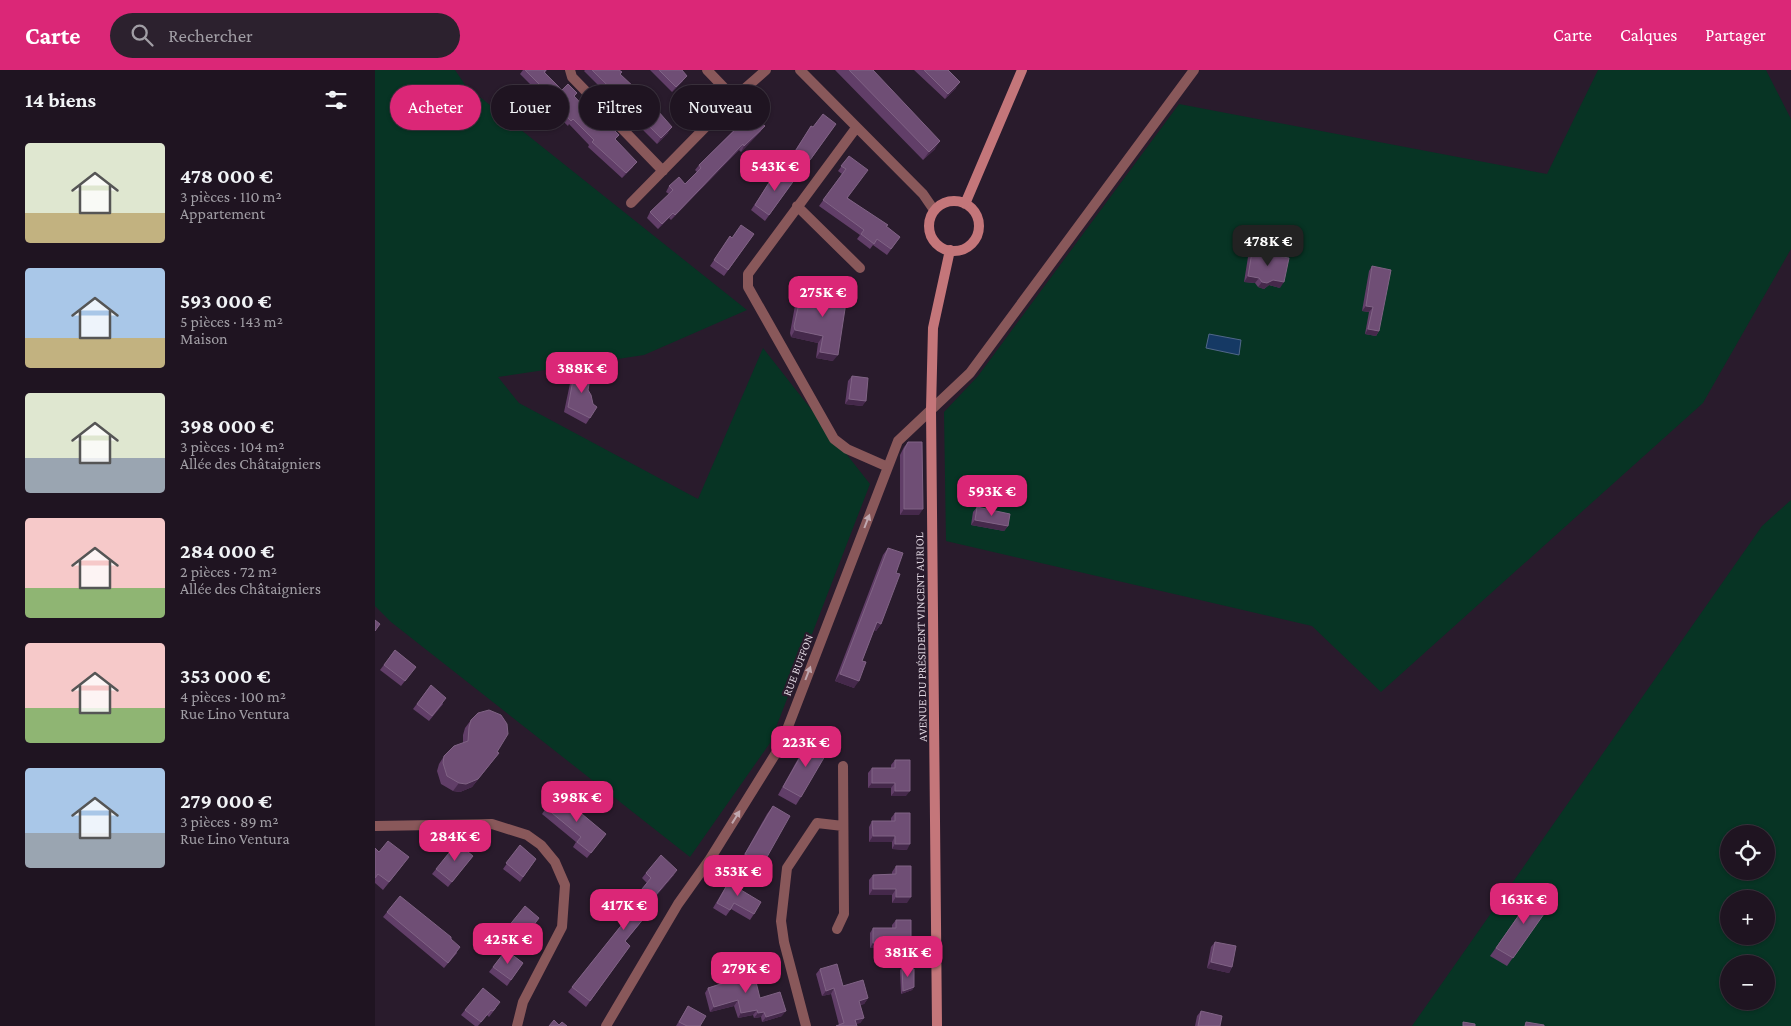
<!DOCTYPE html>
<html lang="fr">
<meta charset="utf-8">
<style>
:root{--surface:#1f1421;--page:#2c212e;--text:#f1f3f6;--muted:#a19ea5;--line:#3c333f;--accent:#db2777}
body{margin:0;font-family:"Crimson Pro",serif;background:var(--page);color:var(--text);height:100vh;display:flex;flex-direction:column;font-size:19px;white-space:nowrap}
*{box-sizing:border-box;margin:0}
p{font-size:16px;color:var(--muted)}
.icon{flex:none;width:28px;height:28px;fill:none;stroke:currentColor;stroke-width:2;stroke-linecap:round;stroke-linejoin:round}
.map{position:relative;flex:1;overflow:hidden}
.sheet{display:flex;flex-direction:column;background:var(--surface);width:375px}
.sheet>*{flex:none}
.hud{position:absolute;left:15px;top:15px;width:475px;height:45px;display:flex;gap:10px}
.controls{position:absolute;left:1345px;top:755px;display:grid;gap:10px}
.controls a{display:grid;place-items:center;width:55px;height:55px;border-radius:50%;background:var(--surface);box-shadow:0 1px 4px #0004,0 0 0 1px var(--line);font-size:25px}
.price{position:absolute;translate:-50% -42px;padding:0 11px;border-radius:10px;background:var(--accent);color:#fff;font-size:16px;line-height:32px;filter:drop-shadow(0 1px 2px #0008)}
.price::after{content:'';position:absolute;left:50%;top:30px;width:15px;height:11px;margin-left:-8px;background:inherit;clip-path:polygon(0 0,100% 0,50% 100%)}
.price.active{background:#222;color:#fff}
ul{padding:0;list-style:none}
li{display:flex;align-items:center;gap:15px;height:125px;padding:0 25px}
li span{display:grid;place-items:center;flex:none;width:140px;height:100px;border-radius:5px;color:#555}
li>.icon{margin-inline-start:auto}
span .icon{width:60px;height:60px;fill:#fffc;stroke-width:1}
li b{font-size:21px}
h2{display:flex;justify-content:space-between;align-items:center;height:60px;padding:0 25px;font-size:21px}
.chip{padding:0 18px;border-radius:22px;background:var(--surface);box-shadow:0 1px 4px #0004,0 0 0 1px var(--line);font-size:18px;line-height:45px}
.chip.active{background:var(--accent);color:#fff}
header{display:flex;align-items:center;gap:30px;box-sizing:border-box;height:70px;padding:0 25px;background:var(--accent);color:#fff}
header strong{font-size:24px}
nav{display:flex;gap:28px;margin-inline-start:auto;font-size:18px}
.search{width:350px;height:45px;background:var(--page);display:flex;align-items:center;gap:12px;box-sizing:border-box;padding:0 18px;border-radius:28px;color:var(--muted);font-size:19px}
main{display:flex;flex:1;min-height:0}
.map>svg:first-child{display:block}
</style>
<header>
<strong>Carte</strong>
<div class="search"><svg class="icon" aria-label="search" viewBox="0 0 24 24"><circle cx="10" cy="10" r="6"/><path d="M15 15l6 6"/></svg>Rechercher</div>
<nav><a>Carte</a><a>Calques</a><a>Partager</a></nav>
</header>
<main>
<section class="sheet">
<h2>14 biens<svg class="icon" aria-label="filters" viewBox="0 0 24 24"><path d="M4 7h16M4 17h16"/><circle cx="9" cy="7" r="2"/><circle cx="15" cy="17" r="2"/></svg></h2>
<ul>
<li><span style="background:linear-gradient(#dfe7d0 70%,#c2b280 0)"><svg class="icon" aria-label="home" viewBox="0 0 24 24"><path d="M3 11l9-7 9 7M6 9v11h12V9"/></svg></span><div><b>478 000 €</b><p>3 pièces · 110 m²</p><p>Appartement</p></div></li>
<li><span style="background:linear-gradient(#a9c7e8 70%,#c2b280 0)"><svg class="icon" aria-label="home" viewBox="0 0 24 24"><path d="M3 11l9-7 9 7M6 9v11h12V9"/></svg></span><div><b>593 000 €</b><p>5 pièces · 143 m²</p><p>Maison</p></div></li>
<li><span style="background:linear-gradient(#dfe7d0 65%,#9aa5b1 0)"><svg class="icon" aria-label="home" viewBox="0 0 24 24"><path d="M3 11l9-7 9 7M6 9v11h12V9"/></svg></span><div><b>398 000 €</b><p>3 pièces · 104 m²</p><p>Allée des Châtaigniers</p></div></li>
<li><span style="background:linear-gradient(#f6c9c9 70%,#8fb573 0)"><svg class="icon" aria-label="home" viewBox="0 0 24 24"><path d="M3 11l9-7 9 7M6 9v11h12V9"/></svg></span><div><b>284 000 €</b><p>2 pièces · 72 m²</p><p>Allée des Châtaigniers</p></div></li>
<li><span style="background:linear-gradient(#f6c9c9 65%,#8fb573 0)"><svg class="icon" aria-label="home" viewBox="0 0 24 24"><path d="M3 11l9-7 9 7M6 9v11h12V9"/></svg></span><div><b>353 000 €</b><p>4 pièces · 100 m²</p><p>Rue Lino Ventura</p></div></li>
<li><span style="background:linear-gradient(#a9c7e8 65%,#9aa5b1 0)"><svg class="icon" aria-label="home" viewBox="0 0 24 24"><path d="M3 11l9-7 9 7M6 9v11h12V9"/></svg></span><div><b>279 000 €</b><p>3 pièces · 89 m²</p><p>Rue Lino Ventura</p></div></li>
</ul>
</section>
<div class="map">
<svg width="1416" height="956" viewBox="0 0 1416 956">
<rect width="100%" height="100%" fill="#291b2c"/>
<!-- green -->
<path fill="#073424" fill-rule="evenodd" d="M0 0H80L91 16 372 240 269 285 123 307 144 333 323 429 388 278 495 414 395 673 315 787 16 552 0 536Z
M1223 0H1391L1416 49V179L1328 333 1006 622 937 556 571 471 569 342 603 306 804 34 1172 104Z
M1416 430V956H1037L1387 456ZM1354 764H1391V801H1354ZM1354 829H1391V866H1354ZM1354 894H1391V931H1354Z"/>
<!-- water -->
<path fill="#153964" stroke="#516789" d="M834 264 866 270 864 285 831 278Z"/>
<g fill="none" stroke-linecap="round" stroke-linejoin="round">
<!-- minor -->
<path stroke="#89585a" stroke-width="10" d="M195 0 197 7 288 101
M332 0 359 28
M425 0 548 124 559 140
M481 58 373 204V217L459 369 472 379 513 397
M256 133 359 28 391 0
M422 136 485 198
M0 756 117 754 152 765 166 775 180 792 190 815 187 857 148 932 142 956
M462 859 469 844 468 696
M231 956 303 834 335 789 406 675 523 371 595 303 819 0
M431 956 409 872 406 851 412 798 442 753 468 756"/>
<!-- secondary -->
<path stroke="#c4767a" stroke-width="10" d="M554 156a25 25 0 1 1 50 0a25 25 0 1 1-50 0Z
M590 134 647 0
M562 956 556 339 558 258 575 180"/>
</g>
<!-- wall -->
<path fill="#613e68" d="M148 0H172L170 3 187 20 202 23 199 27 241 70 258 97 247 108 213 77 214 75 194 54 193 56 171 35 173 32 145 4Z
M210 0H244L247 2 245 5 293 63 282 74 209 1Z
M275 0H307L308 11 297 22Z
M460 0H498L560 79 548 90Z
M539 0H573L581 18 570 29Z
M364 48 386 61 366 82 364 80 296 150 294 148 283 159 272 148 275 142 294 124 291 122 294 116 310 114 322 102 320 100 324 95 363 56 360 53Z
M461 54 431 96 417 85 436 56 438 57Z
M474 86 473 128 525 167 512 185 498 175 495 179 482 169 485 165 444 136 467 104 463 101Z
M420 109 390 151 376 140 395 111 398 112Z
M379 164 349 206 335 196 355 166 357 168Z
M877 182 905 218 894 215 889 219 883 217 880 213 869 212 873 187Z
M997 196 1004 261 1001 266 990 264 994 242 987 241 994 201Z
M455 216 458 291 441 288 443 273 416 267 415 263 421 230 426 224 450 227 451 222Z
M200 299 213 320 215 348 211 354 189 342 197 304Z
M477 306 491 331 487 336 470 334 473 311Z
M533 372 544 445H525V385L529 377Z
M602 437 633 456 629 461 596 455 598 442Z
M513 478 521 503 506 554 501 561 499 560 487 591 479 618 460 611 508 485Z
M20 580 41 597 26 616 5 600Z
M56 615 68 634 54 651 38 639Z
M96 650 124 683 97 717 85 722 78 721 66 714 62 701 64 694 69 686 88 673V665L90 658Z
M436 668 426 727 421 735 403 725 430 676Z
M520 690 531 726H516V718H493V703L497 698H516V695Z
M398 736 388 794 382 802 365 792 392 744Z
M171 738 231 764 212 788 198 777 201 772 167 744Z
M520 743 532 780 517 779V772H494V757L497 751H516V748Z
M145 775 161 789 145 812 128 799Z
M0 778 4 782 28 795 8 820 0 813Z
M98 786 73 817 57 804 61 799Z
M521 796 532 833H517V825H494V810L498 805 517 804V802Z
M271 803 299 805 275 833 279 836 250 872 255 876 211 937 193 922 249 852 244 848 272 813 267 808Z
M357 806 366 820 379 844 375 850 356 839 351 846 338 838Z
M1160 822 1176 834 1132 896 1115 886Z
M12 842 76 869 82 883 69 898 8 847Z
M521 850 533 886H518V878H495V863L498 858H517V855Z
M161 853 144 874 129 862 133 857Z
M840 872 857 897 854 903 832 898 836 877Z
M131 880 148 893 132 916 114 902Z
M527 897 539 917 537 920 526 924 525 900Z
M445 899 468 916 493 928 489 934 485 935 489 948 485 953 464 955 456 924 447 926 441 904Z
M346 905 385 928 407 946 387 952 386 947 379 948 378 945 363 948 359 936 335 942 330 923 333 918 344 914 343 910Z
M313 936 325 956H301Z
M121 938 114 947 112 945 103 956H100L86 945 90 940Z
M826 941 845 956H820L822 946Z"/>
<!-- shaded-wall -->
<path fill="#45294b" d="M312 6 308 11 297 22 301 17Z
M585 12 581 18 570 29 573 24Z
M390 56 386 61 366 82 369 76Z
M297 57 293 63 282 74 286 68Z
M565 71 560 79 548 90 554 82Z
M368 74 364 80 296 150 300 145Z
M262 92 258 97 247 108 251 103Z
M298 143 294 148 283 159 287 154Z
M873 206 884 208 880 213 869 212Z
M898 210 909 212 905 218 894 215 889 219 883 217 887 212Z
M991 236 998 237 994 242 987 241Z
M993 259 1004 261 1001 266 990 264Z
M420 260 448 266 443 273 416 267Z
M445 282 463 285 458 291 441 288Z
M474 329 491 331 487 336 470 334Z
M529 439H548L544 445H525Z
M600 450 633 456 629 461 596 455Z
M502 552 506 554 501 561 497 560Z
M465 604 484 611 479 618 460 611Z
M124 683 97 717 85 722 78 721 84 713Z
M497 713H520L516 718H493Z
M520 721H535L531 726H516Z
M498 766H520L517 772H494Z
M520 774H535L532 780 517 779Z
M302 800 299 805 271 838 274 833Z
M498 819H521L517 825H494Z
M521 827H536L532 833H517Z
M498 873H521L518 878H495Z
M521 881H536L533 886H518Z
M836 892 857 897 854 903 832 898Z
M539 917 537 920 526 924 528 921Z
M459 918 456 924 447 926 451 921Z
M493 928 489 934 480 936 484 931Z
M363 930 359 936 335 942 339 937Z
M382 940 378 945 363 948 366 943Z
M411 941 407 946 387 952 391 947Z
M389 942 386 947 379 948 383 943Z
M489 948 485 953 477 956 480 950Z"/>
<!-- building -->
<path fill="#6f4e75" stroke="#806385" d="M150 0H171L169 2 187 20 193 14 202 23 199 26 231 60 235 56 244 65 240 69 262 92 251 103 217 72 219 70 198 49 196 51 175 29 177 27Z
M217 0H244L247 2 245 4 276 33 297 57 286 68Z
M284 0H307L312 6 301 17Z
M474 0H498L565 71 554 82Z
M549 0H573L585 12 573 24Z
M373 39 390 56 369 76 368 74 300 145 298 143 287 154 275 142 298 120 294 116 304 107 310 114 326 98 324 95 368 52 364 48Z
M448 44 461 54 435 90 421 80 436 56 438 57Z
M474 86 493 100 472 128 513 155 511 156 525 167 516 179 502 169 499 174 486 164 489 160 448 130 471 99 466 96Z
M407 99 420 109 394 145 380 135 395 111 398 112Z
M366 155 379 164 353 200 339 190 355 166 357 168Z
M877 182 914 188 909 212 898 210 892 213 887 212 884 208 873 206Z
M997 196 1016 200 1004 261 993 259 998 237 991 236Z
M455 216 473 219 463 285 445 282 448 266 420 260 419 256 426 224 453 228Z
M200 299 216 302 213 320 216 325 218 334 222 337 215 348 193 337Z
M477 306 493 308 491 331 474 329Z
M533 372H547L548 439H529V380Z
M602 437 635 444 633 456 600 450Z
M513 478 528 483 521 503 525 504 506 554 502 552 487 591 491 592 484 611 465 604Z
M0 550 5 554 0 561Z
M20 580 41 597 30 611 9 595Z
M56 615 71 628 57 646 42 634Z
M114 640 126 645 132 654 133 664 122 682 124 683 103 709 91 714 84 713 72 706 68 693 69 686 79 676 93 671 94 657 96 650 103 643Z
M436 668 454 679 426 727 408 717Z
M520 690H535V721H520V713H497V698H520Z
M183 724 231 764 216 783 202 772 206 767 171 738Z
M398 736 415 746 388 794 370 784Z
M520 743H535V774H520V766H498L497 751H520Z
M13 771 34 787 14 812 3 804 0 808V778L4 782Z
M82 773 98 786 77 812 61 799Z
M145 775 161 789 148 807 131 793Z
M286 785 302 800 274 833 279 836 250 871 255 876 215 931 197 917 253 847 248 842 276 808 271 803Z
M521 796H536V827H521V819H498V805L521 804Z
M357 806 370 813 366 820 386 832 379 844 359 833 355 840 342 833Z
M1160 822 1176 834 1138 888 1121 878Z
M25 826 76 867V869L85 877 73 893 12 842Z
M150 836 164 848 148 869 133 857Z
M521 850H536V881H521V873H498V858H521Z
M840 872 861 876 857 897 836 892Z
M131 880 148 893 136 910 118 897Z
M462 894 468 916 488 910 493 928 484 931 489 948 480 950 482 956H461L469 953 459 918 451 921 445 899Z
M377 896 385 928 405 922 411 941 391 947 389 942 383 943 382 940 366 943 363 930 339 937 333 918 349 913 346 905Z
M527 897 539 899V917L528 921Z
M108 918 125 932 118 941 116 940 106 952 90 940Z
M313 936 331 946 325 956H312L304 952Z
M826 941 847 946 845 956H823Z
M179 950 184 955 187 952 192 956H174Z
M1088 952 1100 954V956H1088Z
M1151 952 1169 955V956H1150Z"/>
<!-- one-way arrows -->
<defs><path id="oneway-solid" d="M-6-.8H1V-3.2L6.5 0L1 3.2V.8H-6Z" transform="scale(1.25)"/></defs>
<g fill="#c0a8b0">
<use href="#oneway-solid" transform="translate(492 451) rotate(-69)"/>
<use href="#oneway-solid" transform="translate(433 603) rotate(-69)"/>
<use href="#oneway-solid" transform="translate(361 747) rotate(-58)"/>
</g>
<g text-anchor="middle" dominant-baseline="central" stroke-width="4.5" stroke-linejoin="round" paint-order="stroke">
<!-- street labels -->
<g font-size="12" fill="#ddd3de" stroke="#291b2c">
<text transform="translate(546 567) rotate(-91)">AVENUE DU PRÉSIDENT VINCENT AURIOL</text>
<text transform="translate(423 595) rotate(-69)">RUE BUFFON</text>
</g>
</g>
</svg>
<div class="controls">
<a><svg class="icon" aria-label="locate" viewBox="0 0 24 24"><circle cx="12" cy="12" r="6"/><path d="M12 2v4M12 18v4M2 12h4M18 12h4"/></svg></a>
<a>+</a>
<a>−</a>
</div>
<b class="price" style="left:400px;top:122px">543K €</b>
<b class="price active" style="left:893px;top:197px">478K €</b>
<b class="price" style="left:448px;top:248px">275K €</b>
<b class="price" style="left:207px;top:324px">388K €</b>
<b class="price" style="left:617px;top:447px">593K €</b>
<b class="price" style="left:431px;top:698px">223K €</b>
<b class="price" style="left:202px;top:753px">398K €</b>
<b class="price" style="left:80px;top:792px">284K €</b>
<b class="price" style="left:363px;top:827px">353K €</b>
<b class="price" style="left:1149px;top:855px">163K €</b>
<b class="price" style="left:249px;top:861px">417K €</b>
<b class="price" style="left:133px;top:895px">425K €</b>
<b class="price" style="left:533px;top:908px">381K €</b>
<b class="price" style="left:371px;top:924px">279K €</b>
<div class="hud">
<a class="chip active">Acheter</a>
<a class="chip">Louer</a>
<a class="chip">Filtres</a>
<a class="chip">Nouveau</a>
</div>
</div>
</main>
